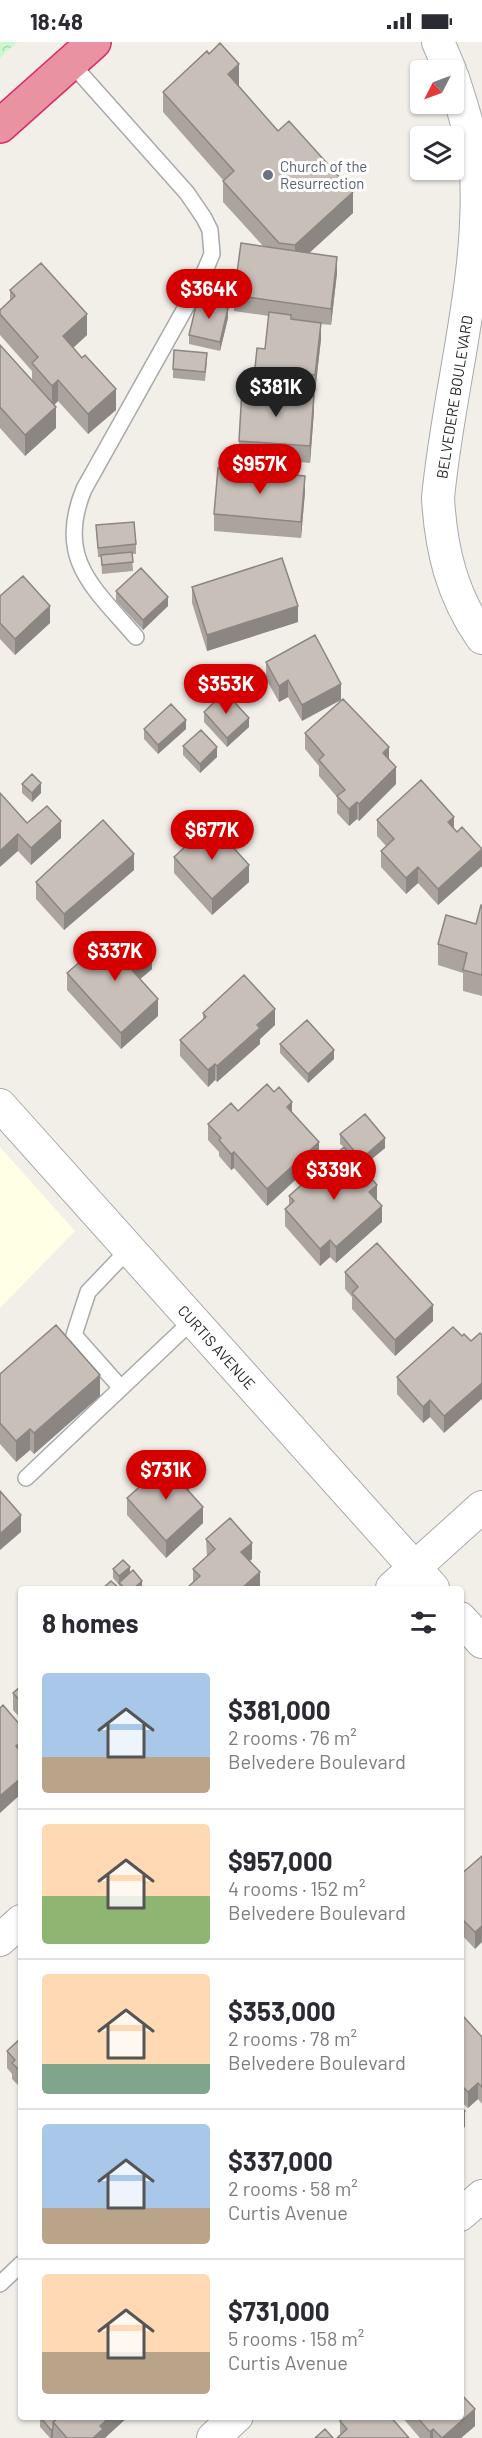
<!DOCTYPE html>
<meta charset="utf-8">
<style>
:root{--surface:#fff;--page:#f7f7f7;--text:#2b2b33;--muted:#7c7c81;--line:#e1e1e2;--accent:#d40000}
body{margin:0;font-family:Barlow,sans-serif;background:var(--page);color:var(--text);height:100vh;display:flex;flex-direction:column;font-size:22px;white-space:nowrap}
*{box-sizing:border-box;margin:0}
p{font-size:20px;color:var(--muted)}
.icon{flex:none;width:33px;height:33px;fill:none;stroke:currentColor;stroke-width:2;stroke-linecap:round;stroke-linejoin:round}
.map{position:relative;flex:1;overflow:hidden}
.sheet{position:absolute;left:18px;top:1544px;width:446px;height:834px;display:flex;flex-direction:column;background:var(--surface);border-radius:6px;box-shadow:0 2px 4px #0004}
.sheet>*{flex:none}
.needle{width:39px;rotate:228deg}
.fabs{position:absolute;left:410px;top:18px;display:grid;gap:12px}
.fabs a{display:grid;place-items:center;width:54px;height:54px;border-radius:6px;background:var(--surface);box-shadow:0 2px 4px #0004;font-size:30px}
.price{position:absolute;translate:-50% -51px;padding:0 14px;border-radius:21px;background:var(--accent);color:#fff;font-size:20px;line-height:39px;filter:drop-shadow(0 2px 3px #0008)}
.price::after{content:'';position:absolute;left:50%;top:36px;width:18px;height:14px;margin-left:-9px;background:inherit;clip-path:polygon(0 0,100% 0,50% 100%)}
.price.selected{background:#222;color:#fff}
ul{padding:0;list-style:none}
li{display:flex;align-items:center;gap:18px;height:150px;padding:0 24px}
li+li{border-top:2px solid var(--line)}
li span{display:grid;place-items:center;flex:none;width:168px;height:120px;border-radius:6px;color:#555}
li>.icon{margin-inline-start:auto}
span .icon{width:72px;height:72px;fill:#fffc;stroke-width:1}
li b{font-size:26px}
h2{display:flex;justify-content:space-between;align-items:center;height:72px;padding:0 24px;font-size:26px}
.status{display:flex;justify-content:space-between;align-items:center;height:42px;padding:0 30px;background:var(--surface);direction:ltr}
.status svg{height:16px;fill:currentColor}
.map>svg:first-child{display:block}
</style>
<div class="status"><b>18:48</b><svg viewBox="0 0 49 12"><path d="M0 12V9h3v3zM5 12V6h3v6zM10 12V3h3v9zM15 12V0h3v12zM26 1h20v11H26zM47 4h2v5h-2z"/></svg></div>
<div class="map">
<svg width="482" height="2396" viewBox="0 0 482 2396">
<defs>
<pattern id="park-crowns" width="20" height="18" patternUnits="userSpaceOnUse" patternTransform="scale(1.5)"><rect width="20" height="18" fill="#c8facc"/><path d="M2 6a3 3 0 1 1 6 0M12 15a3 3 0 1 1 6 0" fill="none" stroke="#acd6af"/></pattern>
</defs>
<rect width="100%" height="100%" fill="#f2efe9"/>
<!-- education -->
<path fill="#ffffe5" d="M0 1105 75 1189 0 1266Z"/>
<!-- park -->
<path fill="url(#park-crowns)" d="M0 0H17L0 16Z"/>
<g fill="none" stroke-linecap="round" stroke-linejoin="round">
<!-- lane casing -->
<g stroke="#a9a9a9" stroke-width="18">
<path id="lane" d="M71 21 187 151 204 176 210 188 212 212 201 238 84 447C55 517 94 546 136 595
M121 1346 74 1293 88 1250 129 1207
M26 1436 193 1278
M0 2242 21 2222"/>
</g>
<!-- street casing -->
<g stroke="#a9a9a9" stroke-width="34">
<path id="street" d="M438 0 450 28
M453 36C463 67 473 97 476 130 482 237 448 349 438 456 441 508 452 553 482 596
M0 1063 433 1546
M392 1546 482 1465
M460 1576 482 1600
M0 1898 21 1879
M460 2173 482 2154
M213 2396 237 2374"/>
</g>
<!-- highway casing -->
<g stroke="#dc2a67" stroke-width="36">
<path id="highway" d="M0 84 94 0"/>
</g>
<!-- lane -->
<use href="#lane" stroke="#fff" stroke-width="15"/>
<!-- street -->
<use href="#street" stroke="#fff" stroke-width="32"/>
<!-- highway -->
<use href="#highway" stroke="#e892a2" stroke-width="33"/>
</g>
<!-- wall -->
<path fill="#aba49e" d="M239 43 238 44 353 171 309 211 337 231 331 283 321 282V297L315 350 255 342V326L265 307 269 274 234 269V253L263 204 223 160V138L163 70V50Z
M10 248 87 293 73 306 116 368 88 392 58 359 54 363 56 386 25 414 0 386V303L32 338V329L0 293V268L10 258Z
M220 264 228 276 220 309 189 302V293Z
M207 320 205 339 173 336V327Z
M314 369 310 421 239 415V399Z
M305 450 301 496 214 489V472Z
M96 483 136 502V512H132L133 529 102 532 101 515H98Z
M192 545 298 580 207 609 192 561Z
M116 549 168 564 143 588 116 559Z
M0 554 50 581 15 613 0 597Z
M315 593 302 679 288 655 279 660 266 637V620Z
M204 670 249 685 227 705 204 680Z
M144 687H186L158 712 144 697Z
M305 691 389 718 396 742 359 779 357 777 349 784 337 771V755L319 734V724L305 707Z
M183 704 217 715 200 731 183 713Z
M22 742 41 751 32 760 22 751Z
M0 751 27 781 61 796 31 823 18 809Z
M377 778 454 786 457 790 482 807V824L438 863 418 841 406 852 381 825V809L386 804 377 794Z
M174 815 249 840 212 873 174 831Z
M134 828 64 888 36 857V840Z
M482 863V954L463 949V931L438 923V902L476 882Z
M152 927 140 937 158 974 121 1007 67 948V931Z
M203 971 275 983 260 997V1002L217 1040 215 1038 208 1045 180 1014V998L203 978Z
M280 1002 334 1017 308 1041 280 1011Z
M238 1069 292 1070 319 1116 267 1164 234 1126 231 1128 219 1114V1110L208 1098V1082Z
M340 1092 385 1106 362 1125 377 1159 382 1180 336 1221 330 1215 320 1224 285 1184V1167L289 1163V1154L344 1105 340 1102Z
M345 1230 433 1279 395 1314 352 1267V1255L345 1247Z
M462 1294 444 1391 430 1375 423 1381 397 1352V1335Z
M0 1332 100 1354 34 1412 30 1408 16 1420 0 1402Z
M189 1450 203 1481 166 1516 127 1473V1456Z
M206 1497 252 1517 250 1519 260 1546H188V1545L193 1540V1527L207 1515Z
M113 1527 130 1531 142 1546H119V1543L113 1536Z
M21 1644V1677L13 1668V1651Z
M482 1814 475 1907 460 1891V1833Z
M460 1976 482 1995V2062L478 2057 468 2066 460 2059Z
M21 1996V2046L12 2037V2032L7 2026V2009Z
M390 2374 340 2393V2379Z
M401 2374H460L475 2384 461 2396H420Z
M40 2375 58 2376 105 2396H50L40 2385Z"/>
<!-- shaded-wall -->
<path fill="#8b8681" d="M239 22V43L228 53V32Z
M353 150V171L295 224V203Z
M337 215V231L331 283V267Z
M228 266V276L220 309V300Z
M87 272V293L63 315V294Z
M321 281V297L315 350V333Z
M58 338V359L52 365V344Z
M116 347V368L88 392V372Z
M314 353V369L310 421V404Z
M56 365V386L25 414V393Z
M305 434V450L301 496V480Z
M168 555V564L143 588V578Z
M50 564V581L15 613V597Z
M298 564V580L207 609V593Z
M288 638V655L279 660V644Z
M341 642V658L302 679V663Z
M249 676V685L227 705V696Z
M186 678V687L158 712V703Z
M217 705V715L200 731V722Z
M389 705V722L383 711Z
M396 725V742L359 779V762Z
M41 741V751L32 760V751Z
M357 760V777L349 784V767Z
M454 775V791L448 780Z
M61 779V796L31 823V806Z
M18 792V809L0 825V809Z
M482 808V824L438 863V847Z
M134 812V828L64 888V872Z
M249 823V840L212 873V857Z
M418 825V841L406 852V836Z
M152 910V927L132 944V928Z
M158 957V974L121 1007V991Z
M275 967V983L260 997V1002L217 1040V1024L257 983Z
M334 1008V1017L308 1041V1032Z
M215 1022V1038L208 1045V1028Z
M292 1060V1076L287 1065Z
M385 1096V1106L361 1126V1117Z
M319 1100V1116L267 1164V1147Z
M234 1110V1126L231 1128V1112Z
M377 1143V1159L369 1150Z
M382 1164V1180L336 1221V1205Z
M330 1198V1215L320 1224V1207Z
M433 1263V1279L395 1314V1298Z
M100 1333V1354L34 1412V1391Z
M482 1341V1357L444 1391V1374Z
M430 1358V1375L423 1381V1365Z
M30 1387V1408L16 1420V1399Z
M189 1440V1456L184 1444Z
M203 1465V1481L166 1516V1499Z
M21 1473V1490L0 1508V1492Z
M252 1501V1517L241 1526V1510Z
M130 1525V1534L119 1541V1534Z
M260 1530V1546H242Z
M142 1539V1546H134Z
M21 1700V1716L16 1704Z
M21 1736V1752L0 1771V1754Z
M482 1884V1900L475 1907V1890Z
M478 2041V2057L468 2066V2050Z
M465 2069V2085L460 2089V2073Z
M475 2367V2384L461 2396H442Z
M111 2374H129L105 2396H93L100 2384Z
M53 2387V2396H51V2388Z
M433 2387V2396H430V2390Z"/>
<!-- building -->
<path fill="#c7bfb8" stroke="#8b8681" stroke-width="1.5" d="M220 1 239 22 228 32 278 89 289 79 353 150 295 203 279 201 223 139 234 129 163 50 207 9 209 12Z
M241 201 337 215 331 267 234 253Z
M41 221 87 272 63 294 82 316 85 313 116 347 88 372 58 338 52 344 32 321 38 315 0 272V268L15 254 10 248Z
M198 256 220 261 219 264 228 266 220 300 189 293Z
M269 270 291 273V277L321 281 315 333 255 326 257 306 265 307Z
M0 303 56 365 25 393 0 365Z
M174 308 207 311 205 330 173 327Z
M242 347 314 353 310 404 239 399Z
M218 426 305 434 301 480 214 472Z
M134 480 136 502 98 506 96 483Z
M132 510 133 520 102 523 101 513Z
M282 516 298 564 207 593 192 545Z
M141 526 168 555 143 578 116 549Z
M23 534 50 564 15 597 0 581V554Z
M315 593 341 642 302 663 288 638 279 644 266 620Z
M225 650 249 676 227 696 204 670Z
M343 657 389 705 383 711 396 725 359 762 357 760 349 767 337 754 345 748 319 718 324 713 305 691Z
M171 662 186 678 158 703 144 687Z
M201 688 217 705 200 722 183 704Z
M32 732 41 741 32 751 22 742Z
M421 738 454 775 448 780 457 790 462 785 482 807 438 847 418 825 406 836 381 809 394 797 377 778Z
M0 751 27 781 47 764 61 779 31 806 18 792 0 809Z
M103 778 134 812 64 872 36 840Z
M211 781 249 823 212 857 174 815Z
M481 863H482V933L463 928 467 911 438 902 446 873 476 882Z
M138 894 152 910 132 928 158 957 121 991 67 931 105 898 117 912Z
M244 933 275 967 257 983 260 986 217 1024 215 1022 208 1028 180 998 206 975 203 971Z
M307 978 334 1008 308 1032 280 1002Z
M267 1042 274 1050 279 1045 292 1060 287 1065 319 1100 267 1147 234 1110 231 1112 219 1098 221 1096 208 1082 231 1061 238 1069Z
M365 1072 385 1096 361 1117 340 1092Z
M344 1105 377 1143 369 1150 382 1164 336 1205 330 1198 320 1207 285 1167 294 1159 289 1154Z
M377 1201 433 1263 395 1298 352 1251 358 1245 345 1230Z
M56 1283 100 1333 34 1391 30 1387 16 1399 0 1381V1332Z
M453 1285 462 1294 464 1292 471 1299 480 1291 482 1293V1341L444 1374 430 1358 423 1365 397 1335Z
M173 1422 189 1440 184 1444 203 1465 166 1499 127 1456 163 1424 167 1428Z
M0 1449 21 1473 0 1492Z
M230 1476 252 1501 241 1510 260 1530 242 1546H189L188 1545 200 1534 193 1527 215 1507 206 1497Z
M123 1518 130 1525 119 1534 113 1527Z
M133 1528 142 1539 134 1546H125L119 1541Z
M111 1539 119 1546H103Z
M21 1644V1660L13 1651Z
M3 1663 21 1684V1700L16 1704 21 1711V1736L0 1754V1666Z
M482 1814V1884L475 1890 460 1875V1833Z
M463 1974 482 1995V2045L478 2041 468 2050 460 2042V1976Z
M21 1996V2030L12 2021 15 2018 7 2009Z
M460 2064 465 2069 460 2073Z
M460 2351 475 2367 442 2396 433 2387 430 2390 416 2374H460Z
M41 2374H57L58 2376 53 2380V2387L51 2388 40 2375Z
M60 2374H111L100 2384 103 2387 93 2396H67L53 2380Z
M345 2374H390L409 2396H337L347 2387 340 2379Z
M325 2387 333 2396H315Z"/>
<!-- markers -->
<circle fill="#6b7280" stroke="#fff" stroke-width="2" cx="268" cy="133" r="6"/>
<g text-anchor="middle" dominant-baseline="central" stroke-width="6" stroke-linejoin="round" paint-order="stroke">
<!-- worship labels -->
<g font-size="15" fill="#5b616d" stroke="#fff" text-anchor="start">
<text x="280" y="124">Church of the<tspan x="280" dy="17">Resurrection</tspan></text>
</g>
<!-- street labels -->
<g font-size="15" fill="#222" stroke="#fff">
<text transform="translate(454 355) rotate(-81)">BELVEDERE BOULEVARD</text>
<text transform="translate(217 1305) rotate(48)">CURTIS AVENUE</text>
</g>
</g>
</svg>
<div class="fabs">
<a><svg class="needle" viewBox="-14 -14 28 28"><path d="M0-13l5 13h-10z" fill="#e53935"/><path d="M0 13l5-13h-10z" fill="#7c7c81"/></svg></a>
<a><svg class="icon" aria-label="layers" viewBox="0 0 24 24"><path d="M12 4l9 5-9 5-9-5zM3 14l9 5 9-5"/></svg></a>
</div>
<b class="price" style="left:209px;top:278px">$364K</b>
<b class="price selected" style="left:276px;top:376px">$381K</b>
<b class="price" style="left:260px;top:453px">$957K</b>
<b class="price" style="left:226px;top:673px">$353K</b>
<b class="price" style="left:212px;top:819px">$677K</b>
<b class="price" style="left:115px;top:940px">$337K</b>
<b class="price" style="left:334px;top:1159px">$339K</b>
<b class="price" style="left:166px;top:1459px">$731K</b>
<section class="sheet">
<h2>8 homes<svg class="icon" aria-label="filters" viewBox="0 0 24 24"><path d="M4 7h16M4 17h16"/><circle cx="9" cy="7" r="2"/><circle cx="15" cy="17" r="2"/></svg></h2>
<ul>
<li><span style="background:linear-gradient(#a9c7e8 70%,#b9a48a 0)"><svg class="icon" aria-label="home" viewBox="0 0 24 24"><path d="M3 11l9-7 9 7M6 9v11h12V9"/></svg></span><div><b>$381,000</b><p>2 rooms · 76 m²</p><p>Belvedere Boulevard</p></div></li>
<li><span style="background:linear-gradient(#ffd9b3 60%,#8fb573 0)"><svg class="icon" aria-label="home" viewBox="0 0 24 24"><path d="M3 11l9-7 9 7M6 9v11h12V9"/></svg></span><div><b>$957,000</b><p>4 rooms · 152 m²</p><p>Belvedere Boulevard</p></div></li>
<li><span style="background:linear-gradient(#ffd9b3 75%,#7fa58c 0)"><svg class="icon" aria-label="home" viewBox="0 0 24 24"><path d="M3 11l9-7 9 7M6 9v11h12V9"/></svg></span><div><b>$353,000</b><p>2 rooms · 78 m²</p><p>Belvedere Boulevard</p></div></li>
<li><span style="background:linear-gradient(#a9c7e8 70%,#b9a48a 0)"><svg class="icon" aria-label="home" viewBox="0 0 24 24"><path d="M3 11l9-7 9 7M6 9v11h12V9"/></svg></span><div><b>$337,000</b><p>2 rooms · 58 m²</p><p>Curtis Avenue</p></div></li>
<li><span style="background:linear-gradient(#ffd9b3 65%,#b9a48a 0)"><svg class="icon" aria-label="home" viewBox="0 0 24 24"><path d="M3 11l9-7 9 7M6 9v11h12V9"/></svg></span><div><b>$731,000</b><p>5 rooms · 158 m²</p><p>Curtis Avenue</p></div></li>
</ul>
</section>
</div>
